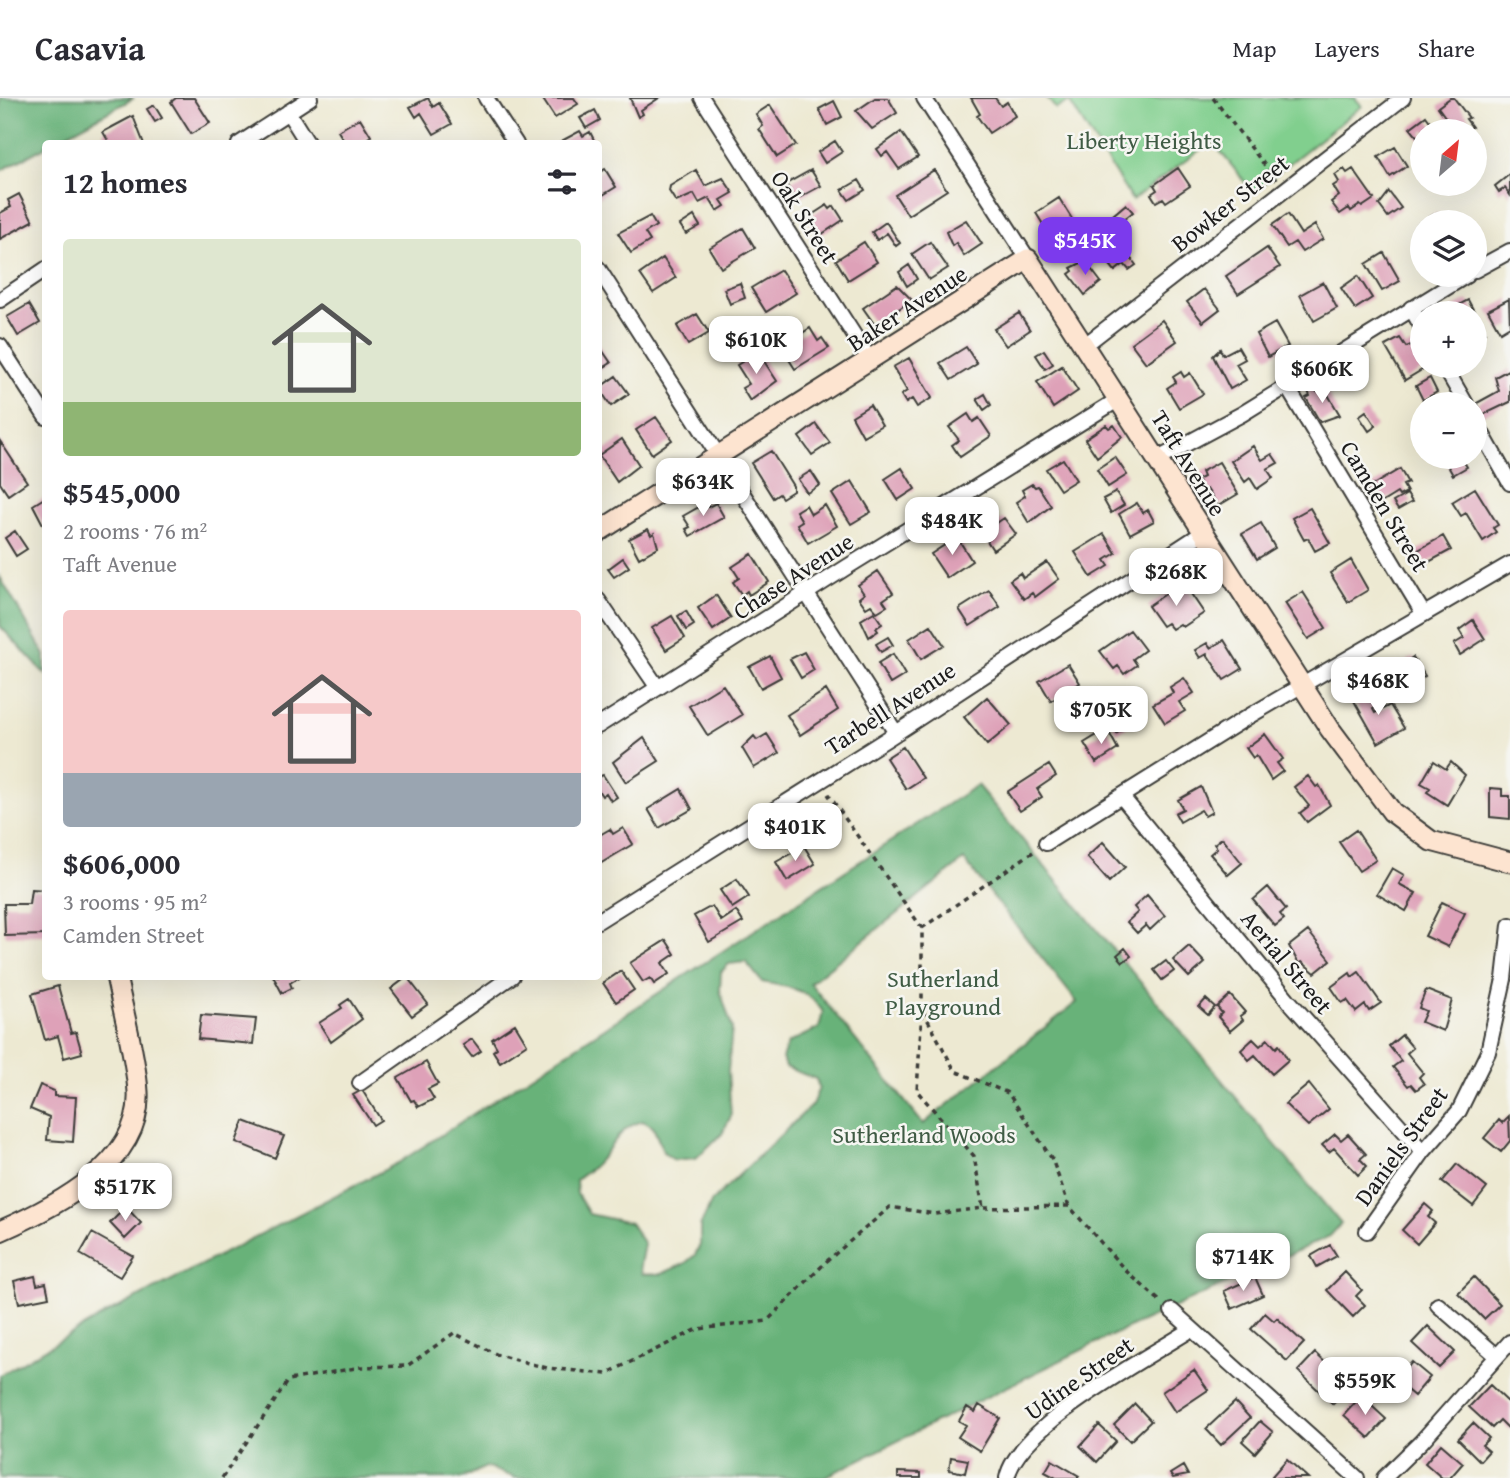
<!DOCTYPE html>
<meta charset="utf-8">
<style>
:root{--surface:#fff;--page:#f2f2f3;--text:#2b2b33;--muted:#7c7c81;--line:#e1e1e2;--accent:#7c3aed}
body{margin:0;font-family:"Gentium Book Plus",serif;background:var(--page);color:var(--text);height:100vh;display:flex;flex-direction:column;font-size:26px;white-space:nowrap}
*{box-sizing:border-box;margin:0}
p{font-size:23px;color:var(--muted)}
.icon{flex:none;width:38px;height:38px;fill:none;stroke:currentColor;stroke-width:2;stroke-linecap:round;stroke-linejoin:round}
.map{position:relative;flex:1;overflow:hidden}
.side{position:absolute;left:42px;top:42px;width:560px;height:840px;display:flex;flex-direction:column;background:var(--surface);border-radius:7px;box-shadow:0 7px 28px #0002}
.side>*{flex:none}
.needle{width:46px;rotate:28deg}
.tools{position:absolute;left:1410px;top:21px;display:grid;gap:14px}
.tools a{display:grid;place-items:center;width:77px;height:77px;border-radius:50%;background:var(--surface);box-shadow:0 7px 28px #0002;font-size:35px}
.price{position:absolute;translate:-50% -60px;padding:0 16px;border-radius:14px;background:#fff;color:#222;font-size:23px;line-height:46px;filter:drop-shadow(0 2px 4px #0008)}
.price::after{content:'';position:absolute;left:50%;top:42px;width:21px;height:16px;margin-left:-10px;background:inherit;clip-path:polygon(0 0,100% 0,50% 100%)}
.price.selected{background:var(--accent);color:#fff}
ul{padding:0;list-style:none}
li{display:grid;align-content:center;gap:14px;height:371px;padding:0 21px}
li span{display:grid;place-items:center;height:217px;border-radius:7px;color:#555}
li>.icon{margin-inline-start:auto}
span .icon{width:126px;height:126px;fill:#fffc;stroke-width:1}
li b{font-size:30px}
h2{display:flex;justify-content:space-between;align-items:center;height:84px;padding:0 21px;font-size:30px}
header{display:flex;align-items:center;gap:42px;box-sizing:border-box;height:98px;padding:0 35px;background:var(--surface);border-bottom:2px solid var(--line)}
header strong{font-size:33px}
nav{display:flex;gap:38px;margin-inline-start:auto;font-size:24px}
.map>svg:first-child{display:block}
</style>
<header>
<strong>Casavia</strong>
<nav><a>Map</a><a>Layers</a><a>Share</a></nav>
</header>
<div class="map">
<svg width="1510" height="1380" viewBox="0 0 1510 1380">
<rect width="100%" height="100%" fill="#f6f6f2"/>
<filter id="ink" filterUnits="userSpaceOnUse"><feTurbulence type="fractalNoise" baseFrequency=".0143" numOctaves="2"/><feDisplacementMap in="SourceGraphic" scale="14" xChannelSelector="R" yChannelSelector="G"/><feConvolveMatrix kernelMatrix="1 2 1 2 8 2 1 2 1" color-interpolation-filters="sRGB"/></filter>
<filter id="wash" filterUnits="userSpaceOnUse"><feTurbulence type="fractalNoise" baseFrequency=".00686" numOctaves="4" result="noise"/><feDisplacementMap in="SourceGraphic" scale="28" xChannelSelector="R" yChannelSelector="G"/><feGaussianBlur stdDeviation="1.57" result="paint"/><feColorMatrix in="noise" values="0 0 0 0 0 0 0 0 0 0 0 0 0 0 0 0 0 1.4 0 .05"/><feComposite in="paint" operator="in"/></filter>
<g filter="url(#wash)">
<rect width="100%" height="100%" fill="#ede9d2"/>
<!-- green -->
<path fill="#81cf8e" stroke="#4e7655" stroke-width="2" d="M1047 0H1355L1362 8 1253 94 1212 43 1132 102 1069 3 1056 11Z"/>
<!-- forest -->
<path fill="#68b279" stroke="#42674a" stroke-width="2" fill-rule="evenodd" d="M0 0H134L51 45 46 46 45 49 0 73Z
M0 479 45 557V576L0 528Z
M977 687 1341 1126 1330 1138 1100 1243 823 1380H516L486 1369 462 1380H0V1277L104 1217 398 1065ZM964 762 1077 904 923 1026 810 885ZM746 864 762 884C788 889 808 890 823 914L819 930 788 945 782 960 785 969 816 981 819 990 812 1007 712 1103 700 1128V1147L695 1157 684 1166 661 1176H642L640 1167 644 1146 630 1125 589 1116 577 1096 576 1082C583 1076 592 1071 598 1064 614 1047 619 1029 643 1023L653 1029 664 1055 674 1062 696 1060 722 1036 731 1018 728 973 732 930 720 892 721 874 729 866Z"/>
<g id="blocks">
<!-- building -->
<path fill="#dea1b8" d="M176 0H194L210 25 191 36 171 4Z
M428 0 433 9 439 5 452 26 434 36 421 15 416 19 410 9Z
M542 0H574L578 6 555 20Z
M630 0H659L641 12 643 16 638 19Z
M875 0H888L897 15 872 31 856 13Z
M971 0H995L1001 8 1007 4 1015 18 989 35 977 18 980 16Z
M1450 0H1454L1469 20 1466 21 1472 29 1465 33 1458 28 1454 31 1438 9Z
M834 3 842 19 827 27 819 11Z
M154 7 162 20 155 24 147 11Z
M770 7 796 47 777 59 759 31 763 28 756 16Z
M595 12 600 22 586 30 580 20Z
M133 18 144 46H110L103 34Z
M1426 18 1437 33H1423V46L1410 30Z
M360 20 371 38 359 46H346L338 33Z
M580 33 583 38 590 34 596 46H556Z
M901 34 918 59 899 71 887 54 882 58 877 51Z
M835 43 842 54 825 65 818 54Z
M1395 49 1407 68 1390 79 1378 59Z
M1178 70 1190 88 1166 104 1163 100 1156 104 1151 96 1157 92 1154 87Z
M605 71 616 89 598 100V75Z
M1344 71 1347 75 1353 71 1374 101 1362 109 1360 107 1351 113 1349 110 1340 116 1331 104 1339 98 1333 88 1339 84 1335 77Z
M696 72 705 88 723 80 733 95 721 102 725 108 717 113 709 100 699 105 694 96 676 104 669 93 670 88Z
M811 72 821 88 795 102 786 86Z
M934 72 947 92 908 117 895 97Z
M1510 76V97L1505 90 1499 94 1495 88Z
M859 82 865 92 849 102 842 92Z
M1389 94 1401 110 1388 119 1379 107Z
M19 96 33 123 0 141V115L11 109 8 102Z
M1059 100 1072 121 1049 136 1036 115Z
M1126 106 1133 114 1119 125 1113 117Z
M827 107 830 111 834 108 843 122 819 138 807 120Z
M1437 115 1442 124H1423V134L1418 126Z
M1288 116 1301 136 1315 127 1323 141 1302 154 1295 144 1287 149 1272 127Z
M650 118 656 128 645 135 650 143 631 155 618 135Z
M694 118 700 128 686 136 680 127Z
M966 122 982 146 964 158 956 145 952 148 946 134Z
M886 124 900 145 896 148 887 135 877 142 872 134Z
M743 130 755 150 721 170 709 150Z
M1115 139 1136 167 1129 172 1124 166 1115 173 1098 152Z
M864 144 877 164 848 182 836 162Z
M930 144 948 170 929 182 912 156Z
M1267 150 1280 169 1238 196 1226 178Z
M1384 155 1400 183 1382 193 1366 166Z
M663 160 676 180 653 195 640 176Z
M1085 163 1101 184 1085 197 1069 176 1073 173 1071 170Z
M909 167 917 181 907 188 899 174Z
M781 172 796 195 766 214 751 190Z
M1358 178 1372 200 1355 211 1341 190Z
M1323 184 1337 210 1314 223 1300 197Z
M740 185 745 200 730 206 724 191Z
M897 187 912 202 875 227 863 210Z
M1204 191 1220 211 1203 224 1187 204Z
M1509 201 1510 228 1500 234 1488 212Z
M1468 202 1475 215H1448L1447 213Z
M29 206 40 225 18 238 7 219Z
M1019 215 1030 232 1006 248 994 231Z
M1475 215 1485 234 1475 239Z
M697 216 709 235 688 247 677 228Z
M1162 222 1177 243 1146 265 1131 245Z
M739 225 743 234 728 241 724 232Z
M1275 225 1288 248 1268 259 1256 236Z
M757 229 767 243 758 249 749 235Z
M810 230 818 243 822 240 829 250 795 271 774 238 785 232 792 242Z
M1400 240 1406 249 1411 247 1425 270 1405 282 1385 248Z
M598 246 611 265 598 273Z
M966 249 977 266 951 282 940 265Z
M1238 249 1245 261 1236 266 1246 282 1230 291 1213 258 1220 251 1223 257Z
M1044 252 1053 266 1045 271 1036 257Z
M758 254 777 283 750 303 742 290 749 286 737 267Z
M909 260 932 300 917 309 912 301 906 305 901 297 907 293 893 269Z
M1062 268 1078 293 1053 310 1037 284Z
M1510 271V304L1483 317 1477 305 1499 293 1495 279Z
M1181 274 1184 279 1190 275 1203 296 1179 310 1167 290 1176 284 1173 279Z
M616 278 629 296 611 308 599 290Z
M1430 280 1437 294 1423 302 1416 288Z
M1314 289 1317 294 1324 290 1340 317 1320 324 1306 300 1310 298 1308 293Z
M985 296 991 307 984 312 977 301Z
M870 307 882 327 863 338 852 318Z
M1423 311V346L1412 329 1423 322 1418 314Z
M1366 313 1376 328 1369 333 1359 318Z
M968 316 973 324 979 320 991 338 960 359 952 347 959 342 949 329Z
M656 319 672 342 652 356 636 332Z
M816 326 830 345 812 357 799 339Z
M1106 327 1109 330 1114 327 1122 339 1097 359 1085 341Z
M622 341 639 367 617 384 599 357Z
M0 343 27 384 8 397 0 385Z
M1253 348 1262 362 1272 356 1278 365 1267 371 1273 380 1257 391 1250 380 1245 384 1231 363Z
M771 353 793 388V393L782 400 779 396 773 400 751 365Z
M1115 359 1127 377 1108 389 1097 371Z
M1452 359H1461L1467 369 1453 377 1445 363Z
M1063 361 1076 382 1060 392 1046 371Z
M1219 364 1238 396 1218 408 1207 391 1203 393 1197 382 1203 379 1201 374Z
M902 370 915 391 898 402 885 381Z
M1400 371 1408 385 1403 387 1407 394 1399 398 1397 395 1376 408 1366 391Z
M811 373 820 387 807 395 798 381Z
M852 383 871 414 851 426 832 396Z
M1032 386 1035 389 1038 388 1051 408 1029 425 1016 404 1025 398 1022 392Z
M1475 390 1498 427 1493 430 1496 434 1483 443 1466 415 1461 418 1452 404Z
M1116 394 1124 407 1111 415 1103 401Z
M1407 396 1412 404 1398 412 1393 404Z
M46 399V432L33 407Z
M706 405 708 409 716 405 724 419 690 438 686 431 690 429 683 418Z
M1137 405 1143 415 1148 412 1154 423 1130 436 1119 416Z
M806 407 811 416 825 407 837 428 808 445 797 426 802 423 796 413Z
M1310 410 1330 445 1315 453 1308 440 1304 442 1292 420Z
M1004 420 1016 436 993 452 982 435Z
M1261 425 1275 450 1257 461 1242 436Z
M648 431 651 437 654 435 658 449 639 460 629 441Z
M15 433 27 451 16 458 5 440Z
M1104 436 1116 455 1105 462 1109 468 1091 479 1075 454Z
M1443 438 1451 452 1427 465 1425 462 1421 465 1415 454Z
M957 439 972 463 947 480 931 456Z
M752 456 769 484 749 497 747 493 742 497 733 484 739 480 732 469Z
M623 460 629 469 614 479 608 471Z
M1351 462 1368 492 1348 504 1330 475Z
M1047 464 1059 481 1035 499 1032 495 1024 501 1010 482 1020 475 1023 480Z
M878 473 893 495 883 502 887 508 877 514 871 507 866 510 859 500 864 496 858 487Z
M1183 484 1204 515 1183 529 1180 526 1172 531 1167 525 1162 528 1148 508Z
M989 492 1000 509 970 528 959 511Z
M1303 494 1326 530 1308 541 1285 505Z
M716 497 731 520 713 532 698 510Z
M686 513 694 527 686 532 678 518Z
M874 514 882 526 876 530 878 533 869 539 861 522Z
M672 518 685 540 666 552 652 530Z
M1473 522 1485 541 1460 557 1454 546 1464 540 1459 532Z
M931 527 944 547 921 561 909 541Z
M1130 532 1145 552 1133 561 1137 567 1124 576 1118 568 1114 571 1100 553Z
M888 539 893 547 881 554 876 546Z
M1224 542 1242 571 1224 582 1207 556 1200 560 1195 552 1207 545 1210 550Z
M804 554 814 572 801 580 790 561Z
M893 556 905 577 890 586 878 565Z
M770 558 781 579 761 590 749 569Z
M1413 559 1425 578 1403 593 1393 578 1399 574 1397 570Z
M1068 566 1080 585 1051 603 1039 583Z
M1184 580 1194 595 1179 604 1185 613 1165 625 1153 606 1173 595 1170 589Z
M723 587 742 617 708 638 689 608Z
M1370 591 1379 607 1373 611 1375 615 1390 607 1404 630 1378 645 1353 601Z
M826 592 838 612 800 637 787 617Z
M987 599 1011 627 987 647 964 619Z
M1119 615 1127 629 1117 635 1109 620Z
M1107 631 1118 651 1096 665 1084 645Z
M767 636 779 655 754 670 742 650 754 638 757 642Z
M1265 636 1283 661 1277 665 1283 673 1271 682 1256 657 1253 660 1246 650Z
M644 640 659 663 626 684 613 664Z
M903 649 923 680 906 691 886 660Z
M1434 663 1446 671 1451 664 1465 677 1447 707 1427 694 1430 690 1421 685Z
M1049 667 1056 678 1037 691 1042 699 1020 713 1007 694Z
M603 677 617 699 611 703 606 695 602 698 598 692V679Z
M1308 678 1316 689 1319 687 1330 707 1307 724 1300 715 1309 708 1294 689Z
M1201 689 1212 714 1205 718 1201 712 1180 724 1175 715 1183 711 1178 702Z
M1490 690 1502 691V698H1510V721L1490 719Z
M681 691 692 711 659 730 648 711Z
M623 730 633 746 598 767V738L610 731 613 736Z
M1356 732 1376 762 1359 773 1339 744Z
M1222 740 1242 765 1228 777 1210 756 1217 750 1214 746Z
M1103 744 1125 769 1109 784 1087 759Z
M804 748 815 766 787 783 776 764Z
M1392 770 1404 777 1399 786 1416 795 1406 813 1377 796Z
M737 781 749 799 732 810 720 792Z
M1268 789 1286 811 1280 816 1284 821 1275 828 1253 802Z
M31 791 46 792V837L5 838 4 806H29Z
M1147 797 1165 818 1150 832 1146 827 1137 835 1127 824 1138 814 1134 809Z
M1442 804 1465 815 1448 849 1425 838Z
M712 808 721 823 736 813 743 824 709 844 694 818Z
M1308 833 1331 862 1315 875 1302 864 1299 866 1289 848Z
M666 842 675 856 662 865 669 876 654 886 650 880 643 884 630 865Z
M1189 848 1205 865 1189 879 1173 862Z
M1125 850 1131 858 1123 864 1117 857Z
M1166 863 1174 873 1162 882 1154 872Z
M621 873 634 892 616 904 603 885Z
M1359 874 1381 905 1369 913 1365 907 1356 914 1347 902 1342 905 1331 889 1350 875 1352 879Z
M273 878H301L290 885 292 890 282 895Z
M407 879 428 906 412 918 391 891Z
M58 888 71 935 76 934 82 955 64 960 58 938 45 942 32 896Z
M1426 892 1452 902 1443 933 1421 924 1426 913 1419 910Z
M1230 897 1245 914 1240 918 1243 922 1230 933 1218 919 1222 915 1217 909Z
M349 901 362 921 331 944 319 925 342 910 340 907Z
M1206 901 1215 909 1208 917 1199 909Z
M201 917 256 921 253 946 198 941Z
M515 926 527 946 500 964 493 953 497 950 492 941Z
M1402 937 1413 950 1407 955 1423 975 1419 979 1424 986 1416 992 1411 986 1408 988 1393 969 1401 963 1389 948Z
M472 941 481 953 472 959 463 947Z
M1253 941 1260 948 1268 941 1276 950 1279 947 1288 962 1272 976 1255 957 1249 962 1241 952Z
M426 964 438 986 428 991 434 1001 418 1009 414 1002 411 1003 398 980Z
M1309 986 1329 1011 1308 1028 1285 1006Z
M40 987 54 993V998L76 999 73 1044 47 1042 49 1019 30 1011Z
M362 992 381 1022 373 1027 353 997Z
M1509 1018 1510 1043 1501 1054 1484 1040 1499 1022 1502 1025Z
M244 1023 284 1038 275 1060 236 1044Z
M1335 1036 1341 1042 1348 1036 1366 1056 1360 1061 1367 1068 1358 1077 1334 1050 1329 1054 1322 1047Z
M1457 1066 1487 1090 1473 1108 1442 1084Z
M1425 1106 1433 1113 1428 1119 1435 1125 1417 1146 1402 1132Z
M126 1109 141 1125 125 1141 110 1125Z
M92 1135 133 1158 120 1179 80 1156Z
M1330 1147 1337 1158 1317 1169 1311 1158Z
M1345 1174 1362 1192 1356 1198 1365 1207 1353 1219 1327 1192Z
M35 1178 37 1187 46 1185 49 1199 19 1205 14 1183Z
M1255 1179 1263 1197 1232 1211 1224 1193Z
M1474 1179 1500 1206 1484 1221 1458 1195Z
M1265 1215 1274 1223 1277 1220 1304 1245 1287 1263 1251 1231Z
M1428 1228 1455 1254 1439 1270 1412 1245Z
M1315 1255 1342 1280 1340 1283 1348 1291 1333 1306 1298 1273Z
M1412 1264 1430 1279 1414 1298 1396 1283Z
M1194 1272 1208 1292 1175 1314 1162 1294Z
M1490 1287 1510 1306V1332L1500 1322 1492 1330 1469 1309Z
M1361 1298 1386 1321 1369 1340 1344 1317Z
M1235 1304 1250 1320 1221 1347 1206 1331Z
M1135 1306 1151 1323 1130 1343 1114 1327Z
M979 1307 1000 1320 980 1353 958 1339 966 1327 959 1323 967 1309 975 1314Z
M1260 1323 1273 1334 1255 1355 1242 1343Z
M1473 1325 1489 1340 1482 1347 1489 1353 1480 1363 1458 1341Z
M1099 1327 1116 1343 1097 1364 1080 1348Z
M1441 1346 1463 1365 1450 1380H1442L1425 1365Z
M951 1359 968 1362 965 1375 949 1372Z
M1287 1361 1308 1380H1274L1272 1378Z
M1052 1362 1079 1378 1078 1380H1056L1045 1374Z
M1183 1368 1188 1377 1173 1380 1170 1376Z
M898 1374 921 1375V1380H898Z"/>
</g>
</g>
<g filter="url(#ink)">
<use href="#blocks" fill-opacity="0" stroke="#3b3b37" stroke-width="2"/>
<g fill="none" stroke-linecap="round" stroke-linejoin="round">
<!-- street casing -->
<g stroke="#3b3b37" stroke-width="18">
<path id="street" d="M486 0 516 46
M702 0 870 262
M924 0 1028 161
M288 14 308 46
M239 46 310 0
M598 170 896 635
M1475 172 1510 153
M0 202 46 171
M1411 210 1423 231
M1085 247 1403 0
M0 248 46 319
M1444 268 1466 306
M1286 287 1423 515
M1475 323 1510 385
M1158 361 1242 316 1467 177
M598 502 658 590
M598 628 847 469 1119 301
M1122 699 1289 903 1423 1054
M1046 745 1246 620 1510 466
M598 823 890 639 1204 434
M360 985 512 878
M1367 1133 1423 1054 1459 1013 1488 954 1504 881 1510 827
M1438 1207 1497 1258
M1172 1213 1357 1380
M1007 1380C1018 1327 1146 1261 1192 1231
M1384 1380 1421 1344 1510 1244"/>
</g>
<!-- secondary casing -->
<g stroke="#3b3b37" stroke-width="23">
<path id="secondary" d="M598 434 1028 161 1330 631 1392 714 1431 743 1510 764
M0 1133C55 1109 142 1065 138 994 136 960 123 913 116 878"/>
</g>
<!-- path -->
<path stroke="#3b3b37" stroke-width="3.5" stroke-dasharray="5 5" stroke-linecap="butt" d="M1213 0 1276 82
M922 830 1033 754
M923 913 955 973 1008 995 1052 1061 1069 1108 1125 1172 1161 1204
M984 1110 1069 1108
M222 1380 289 1282 361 1269 407 1268 454 1235 498 1257 547 1270 606 1276 698 1231 767 1223 827 1163 890 1109 935 1116 983 1110 974 1058 917 993 922 911V830L828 696"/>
<!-- street -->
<use href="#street" stroke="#fff" stroke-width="14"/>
<!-- secondary -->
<use href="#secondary" stroke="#fde4d0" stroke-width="19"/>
</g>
</g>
<g text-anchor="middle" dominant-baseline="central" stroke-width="5" stroke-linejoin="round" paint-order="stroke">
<!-- park labels -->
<g font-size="24" fill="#3f5b44" stroke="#f6f6f2">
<text x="1144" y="42">Liberty Heights</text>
<text x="943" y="880">Sutherland<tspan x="943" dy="28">Playground</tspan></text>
<text x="924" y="1036">Sutherland Woods</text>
</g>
<!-- street labels -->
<g font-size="24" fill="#1c1c1c" stroke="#f6f6f2">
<text transform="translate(1230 105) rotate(-38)">Bowker Street</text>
<text transform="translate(805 119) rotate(58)">Oak Street</text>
<text transform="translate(907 210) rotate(-33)">Baker Avenue</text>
<text transform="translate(1189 365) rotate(58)">Taft Avenue</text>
<text transform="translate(1385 408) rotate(59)">Camden Street</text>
<text transform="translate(793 478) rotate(-33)">Chase Avenue</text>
<text transform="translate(890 610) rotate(-33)">Tarbell Avenue</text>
<text transform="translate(1287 864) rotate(50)">Aerial Street</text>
<text transform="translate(1401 1048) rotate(-54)">Daniels Street</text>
<text transform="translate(1079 1280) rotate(-35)">Udine Street</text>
</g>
</g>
</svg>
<div class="tools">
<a><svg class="needle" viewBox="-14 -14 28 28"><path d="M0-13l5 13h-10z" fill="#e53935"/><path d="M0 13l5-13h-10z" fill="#7c7c81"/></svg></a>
<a><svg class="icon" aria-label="layers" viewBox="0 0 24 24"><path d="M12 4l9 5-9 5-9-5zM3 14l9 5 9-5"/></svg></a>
<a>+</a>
<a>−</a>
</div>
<b class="price selected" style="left:1085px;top:179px">$545K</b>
<b class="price" style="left:756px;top:278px">$610K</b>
<b class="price" style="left:1322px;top:307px">$606K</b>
<b class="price" style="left:703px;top:420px">$634K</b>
<b class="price" style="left:952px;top:459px">$484K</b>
<b class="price" style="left:1176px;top:510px">$268K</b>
<b class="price" style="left:1378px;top:619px">$468K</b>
<b class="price" style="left:1101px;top:648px">$705K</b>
<b class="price" style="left:795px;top:765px">$401K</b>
<b class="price" style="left:125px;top:1125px">$517K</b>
<b class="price" style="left:1243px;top:1195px">$714K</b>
<b class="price" style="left:1365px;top:1319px">$559K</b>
<section class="side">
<h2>12 homes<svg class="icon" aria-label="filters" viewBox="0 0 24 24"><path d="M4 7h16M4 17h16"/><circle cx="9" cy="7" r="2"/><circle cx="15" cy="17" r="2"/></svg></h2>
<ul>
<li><span style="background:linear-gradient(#dfe7d0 75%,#8fb573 0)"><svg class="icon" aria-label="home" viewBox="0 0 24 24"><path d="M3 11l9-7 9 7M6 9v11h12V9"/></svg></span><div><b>$545,000</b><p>2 rooms · 76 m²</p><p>Taft Avenue</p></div></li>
<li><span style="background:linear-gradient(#f6c9c9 75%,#9aa5b1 0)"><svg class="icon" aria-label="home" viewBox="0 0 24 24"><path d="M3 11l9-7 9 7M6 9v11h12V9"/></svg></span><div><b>$606,000</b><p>3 rooms · 95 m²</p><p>Camden Street</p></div></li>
</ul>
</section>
</div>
